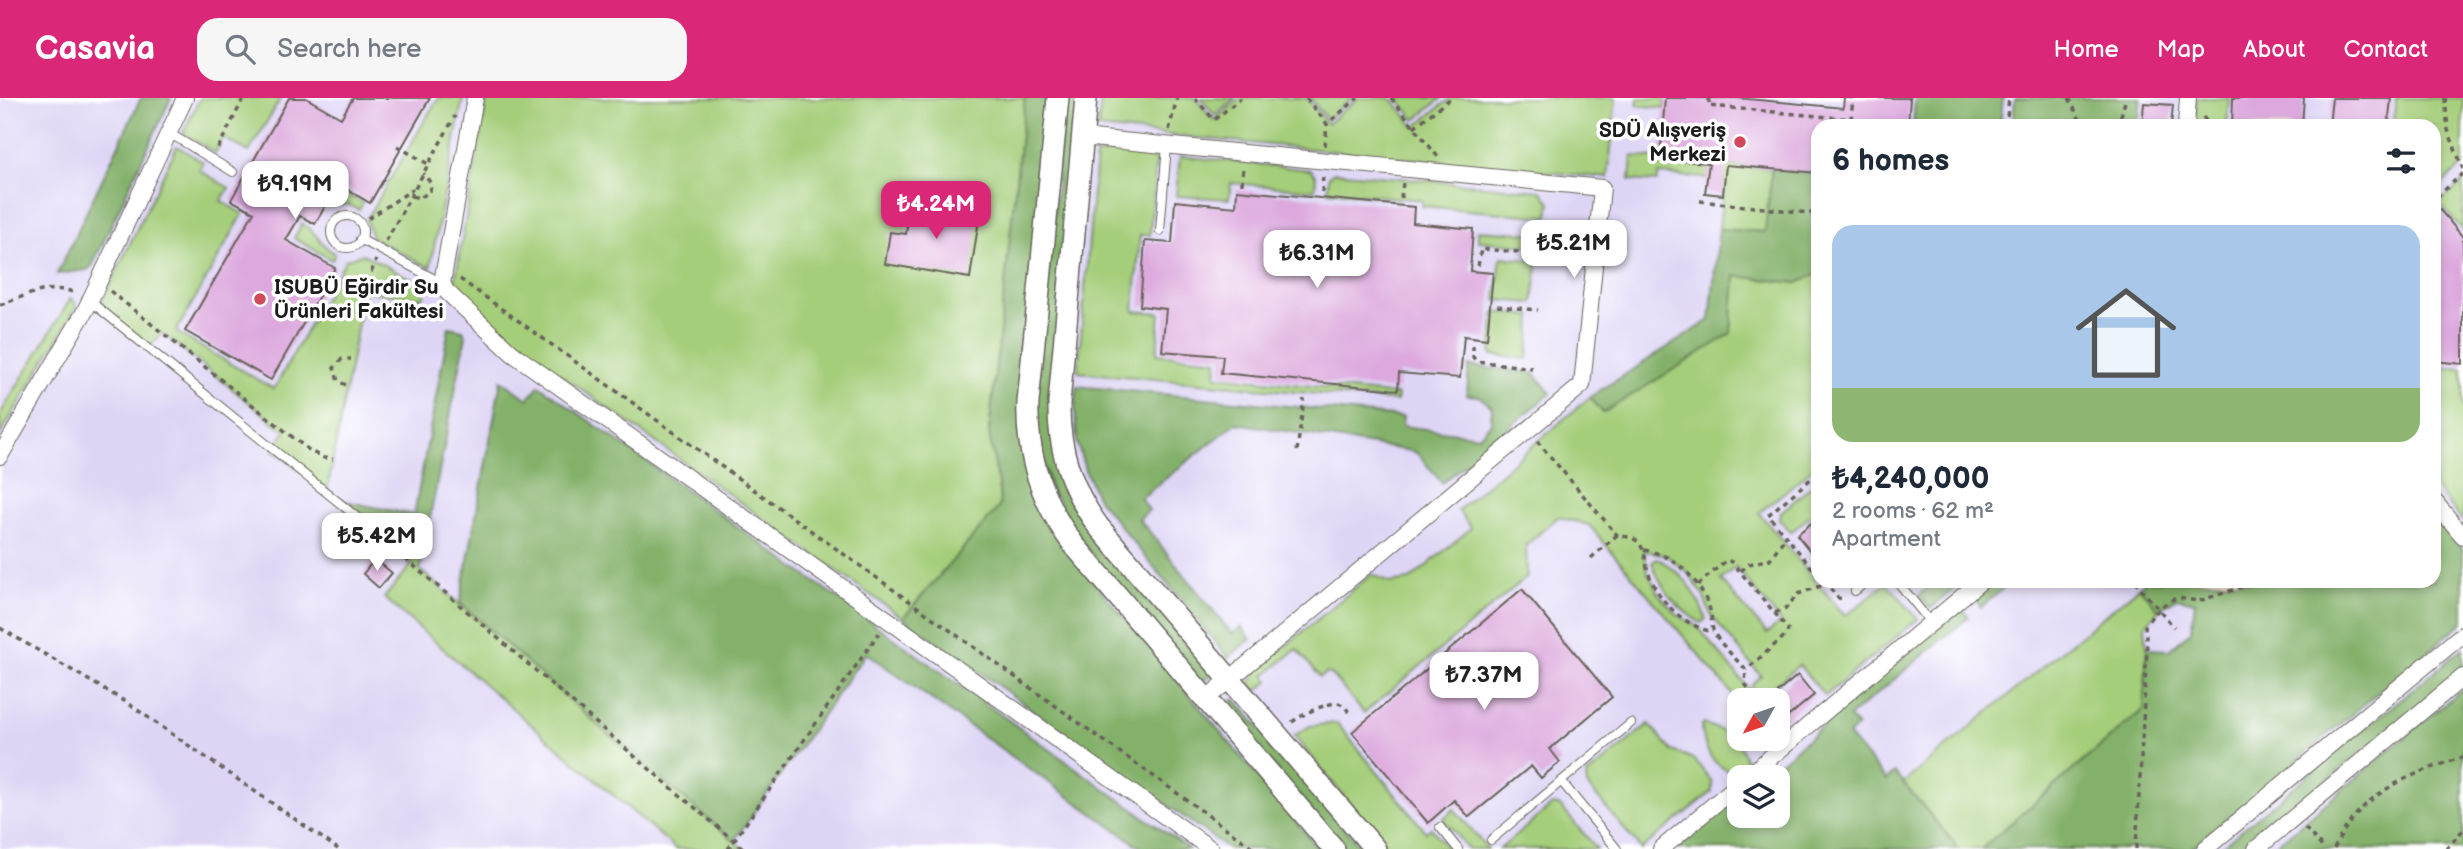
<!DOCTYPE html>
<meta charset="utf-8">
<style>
:root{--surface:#fff;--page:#f6f6f7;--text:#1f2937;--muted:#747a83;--accent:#db2777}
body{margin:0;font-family:"Balsamiq Sans",sans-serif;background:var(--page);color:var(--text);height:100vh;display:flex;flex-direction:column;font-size:26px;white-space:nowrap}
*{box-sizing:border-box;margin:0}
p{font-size:23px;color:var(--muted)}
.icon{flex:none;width:38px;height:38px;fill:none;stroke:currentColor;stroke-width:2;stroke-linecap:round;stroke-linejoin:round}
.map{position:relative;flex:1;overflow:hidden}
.drawer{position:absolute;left:1811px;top:21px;width:630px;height:469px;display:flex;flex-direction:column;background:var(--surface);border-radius:21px;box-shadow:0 4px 10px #0003}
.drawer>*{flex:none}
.needle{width:46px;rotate:230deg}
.controls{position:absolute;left:1727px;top:590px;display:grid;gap:14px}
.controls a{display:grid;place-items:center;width:63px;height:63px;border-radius:14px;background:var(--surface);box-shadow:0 4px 10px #0003;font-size:35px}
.price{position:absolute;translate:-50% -60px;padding:0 16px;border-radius:14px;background:#fff;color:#222;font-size:23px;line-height:46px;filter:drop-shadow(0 2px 4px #0008)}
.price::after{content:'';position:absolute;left:50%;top:42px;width:21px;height:16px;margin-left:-10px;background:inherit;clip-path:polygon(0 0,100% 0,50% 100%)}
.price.on{background:var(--accent);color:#fff}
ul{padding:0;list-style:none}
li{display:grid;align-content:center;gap:14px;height:371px;padding:0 21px}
li span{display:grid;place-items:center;height:217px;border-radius:21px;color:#555}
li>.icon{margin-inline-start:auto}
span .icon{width:126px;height:126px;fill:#fffc;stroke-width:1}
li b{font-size:30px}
h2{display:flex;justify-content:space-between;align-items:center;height:84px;padding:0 21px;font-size:30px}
header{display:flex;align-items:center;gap:42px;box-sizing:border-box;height:98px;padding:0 35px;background:var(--accent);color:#fff}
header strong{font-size:33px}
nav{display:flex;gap:38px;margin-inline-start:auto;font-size:24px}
.search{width:490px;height:63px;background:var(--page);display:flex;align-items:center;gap:18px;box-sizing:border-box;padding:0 24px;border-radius:21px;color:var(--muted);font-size:26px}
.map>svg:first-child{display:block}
</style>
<header>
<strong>Casavia</strong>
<div class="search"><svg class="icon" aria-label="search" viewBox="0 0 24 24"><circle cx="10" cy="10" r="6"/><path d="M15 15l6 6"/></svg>Search here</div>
<nav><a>Home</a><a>Map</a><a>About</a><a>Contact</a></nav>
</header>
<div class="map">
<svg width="2463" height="751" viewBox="0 0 2463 751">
<rect width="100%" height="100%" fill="#fff"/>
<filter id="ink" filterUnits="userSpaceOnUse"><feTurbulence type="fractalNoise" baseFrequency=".0143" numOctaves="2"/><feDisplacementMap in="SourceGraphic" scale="14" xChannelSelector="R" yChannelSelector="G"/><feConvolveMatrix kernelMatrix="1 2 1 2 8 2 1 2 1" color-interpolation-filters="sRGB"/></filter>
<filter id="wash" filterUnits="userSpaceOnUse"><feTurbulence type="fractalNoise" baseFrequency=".00686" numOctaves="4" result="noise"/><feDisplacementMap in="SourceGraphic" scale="28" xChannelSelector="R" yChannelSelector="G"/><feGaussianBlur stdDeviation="1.57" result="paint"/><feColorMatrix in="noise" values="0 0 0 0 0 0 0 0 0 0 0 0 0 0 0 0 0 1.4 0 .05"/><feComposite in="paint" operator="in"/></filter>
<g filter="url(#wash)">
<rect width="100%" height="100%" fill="#f4e9d2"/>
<!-- built -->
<path fill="#ded5f5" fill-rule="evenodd" d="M0 0H2463V751H0ZM1818 28H2434V483H1818ZM1740 602H1778V640H1740ZM1740 679H1778V718H1740Z"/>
<!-- green -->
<path fill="#a5ce7a" stroke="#60754b" stroke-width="2" fill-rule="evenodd" d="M200 0H281L249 54 223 40 215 55 183 35Z
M438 0H463L430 170 372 139 366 122Z
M487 0H1025L989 334C991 351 1003 398 999 409L903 520 522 249 458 191 455 182Z
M1101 0H1195L1214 22 1241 0H1306L1327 26 1358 0H1391L1415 29 1451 0H1616L1608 80 1098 30Z
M1201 0H1235L1215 17Z
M1310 0H1352L1327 21Z
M1397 0H1442L1415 22Z
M1638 0H1665L1664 10 1637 7Z
M2197 0H2229L2227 28H2194Z
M2396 0H2463V67L2434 93V28H2393Z
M177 48 203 64 199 72 229 90 221 103 243 116 176 234 274 291 346 161 363 156 427 189 424 198 421 200 364 193 327 394 273 351 286 334 162 235 149 250 99 210Z
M1116 52 1152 56 1156 61 1150 137H1140L1134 213 1160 215 1157 256 1217 262 1216 278 1398 297 1397 303 1078 274 1096 58Z
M1180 58 1311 72 1316 79 1315 92 1231 85 1229 101 1176 98Z
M1632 58 1772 71 1765 134 1719 131 1724 82 1659 76 1657 84 1630 82Z
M1334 74 1541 93 1550 104 1548 119 1422 108V102L1328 93 1329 78Z
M324 84 363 105 359 112 349 107H331L316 98Z
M2463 84V132L2439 105Z
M302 125C317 134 320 147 335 156L332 162 294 140Z
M1478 132 1539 136 1538 148 1478 143Z
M1501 159 1538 163 1533 205 1496 202Z
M1818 175V366L1759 415 1845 518 1887 485 1918 521 1825 598 1799 567 1761 599 1751 587 1761 578 1711 517 1702 495 1688 475 1667 458 1644 452 1648 475 1661 499 1678 517 1698 529 1758 602H1740L1739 628 1737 624 1734 598 1589 427 1558 419 1526 447 1527 479 1364 615 1331 576 1327 575 1320 579 1297 551 1265 577 1269 583 1257 593 1250 586 1258 571 1372 476 1390 485 1410 482 1471 430 1458 412 1590 299 1602 314 1729 237 1731 233 1735 178 1798 185ZM1736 469 1781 524 1767 536 1721 482Z
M71 200 77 208 0 337V316Z
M1495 214 1532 218 1528 261 1491 257Z
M2434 269 2463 271V423L2434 389Z
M1818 382V411L1791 434 1779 421 1780 415Z
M358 420 427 435 420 472 744 751H676L384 500 412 466Z
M1657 460C1684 476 1695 491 1706 521L1701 525C1676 510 1662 492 1652 465Z
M2139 489 2159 512 2145 528 2147 551 2144 611 1981 751H1959L1903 685Z
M1337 625 1426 734 1431 730 1448 751H1388L1294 638 1310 628Z
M1649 626 1672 653 1694 661 1712 684V694L1641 751 1587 687 1586 678Z
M1704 626C1725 633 1742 640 1746 665L1733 675C1710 666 1705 652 1701 629Z
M1552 707 1560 708 1597 751H1500Z
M1454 711 1488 751H1468L1443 721Z"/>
<!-- forest -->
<path fill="#84b16a" stroke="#506643" stroke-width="2" d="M141 0H171L92 168 87 172 57 176Z
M1025 0H1049L1021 291 1068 453 1319 751H1229L903 520 999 409C1003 398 991 351 989 334Z
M1065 0H1078L1056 362 1212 576 1204 583 1198 581 1085 448 1051 391 1040 352 1036 312Z
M1915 0H2003L2000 28H1913Z
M2015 0H2141L2138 28H2013Z
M1772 71 1818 75V175L1798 185 1735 178 1731 234 1729 237 1603 315 1590 299 1710 222 1719 131 1765 134Z
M449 229 463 232 466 238 427 435 358 420 335 401 414 417Z
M1469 268 1534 275 1551 295 1442 385 1417 355 1411 353 1236 325 1141 400 1149 412 1139 421 1232 536 1242 529 1251 541 1228 560 1098 401 1085 372 1077 345 1075 313 1077 288 1403 319 1402 328 1479 338 1491 325 1492 309 1479 298 1467 297Z
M501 282 528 301 539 287 1189 751H1143L866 555 734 743 602 631 460 505Z
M2434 417 2463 452V524L2190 751H1981L2144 611 2147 551 2170 552 2191 533 2195 504 2177 500 2159 512 2139 489 2146 483H2434Z
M1936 483H1963L1930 511 1919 497Z
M1994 483H2012L1981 509 1974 500Z
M1962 509 1969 519 1849 619 1857 629 1848 637 1886 682 1895 675 1959 751H1678L1739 699 1740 718H1778V679H1763Z
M2463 550V571L2244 751H2218Z
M2463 591V751H2271Z
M1235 601 1363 751H1344L1224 611Z"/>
<g id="blocks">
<!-- building -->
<path fill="#dca8dd" d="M289 0H306L341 20 353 0H430L370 105 338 86 315 126 300 118 286 142 335 170 271 282 185 233 254 114 231 102Z
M1665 0H1737L1843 10 1844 0H1910L1908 28H1818V75L1726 67 1723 97 1705 95 1709 65 1660 61Z
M2233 0H2304L2302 28H2232Z
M2332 0H2391L2388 28H2329Z
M2144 5 2173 7 2171 28H2142Z
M1237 92 1414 109 1413 125 1473 131 1470 173 1493 175 1487 241 1464 238 1460 280 1399 275 1398 292 1221 275 1223 258 1162 253 1166 211 1140 208 1145 143 1172 145 1175 103 1236 109Z
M2434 105 2463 139V266L2434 263Z
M910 106 980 115 970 180 885 166 890 134 906 136Z
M1818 419V463L1797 437Z
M375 461 392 475 379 490 363 476Z
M1522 491 1612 599 1550 651 1560 664 1541 680 1531 668 1469 719 1454 702 1428 725 1352 634Z
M1798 577 1814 597 1784 622 1778 615V594Z"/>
</g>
</g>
<g filter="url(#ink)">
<use href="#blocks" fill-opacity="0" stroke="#68645c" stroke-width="2"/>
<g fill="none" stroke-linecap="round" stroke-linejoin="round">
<!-- service casing -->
<g stroke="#68645c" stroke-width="10">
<path id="service" d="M169 35 233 74
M331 134a16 16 0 1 1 32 0a16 16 0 1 1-32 0Z
M1160 133 1167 47
M360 141 442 185
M90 203 358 420
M1897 483 1931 525
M1855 493 1867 483
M1561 683 1617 751
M1440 729 1458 751
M1491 742 1631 625"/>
</g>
<!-- minor casing -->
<g stroke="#68645c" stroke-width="18">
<path id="minor" d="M475 0 442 185 446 193 512 255 1211 751
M2186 28 2188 0
M1082 39 1602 90 1582 287 1206 601
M0 358 85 213 185 0
M2434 403 2463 438
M1747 679 1981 483
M1661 751 1740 685
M2205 751 2463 536
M2256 751 2463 579"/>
</g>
<!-- tertiary casing -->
<g stroke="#68645c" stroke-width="24">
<path id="tertiary" d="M1058 0 1028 304C1026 357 1042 405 1074 447L1334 751
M1086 0 1059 305C1058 351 1071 391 1098 428L1375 751"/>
</g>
<!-- path -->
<path stroke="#68645c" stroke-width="3.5" stroke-dasharray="5 5" stroke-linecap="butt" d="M1195 0 1214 22 1241 0
M1306 0 1327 26 1358 0
M1391 0 1438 59
M1709 0V8L1851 21 1853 0
M2069 0 2083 28
M2445 0 2448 32 2463 71
M2203 19 2210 28
M2006 28 2009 0
M2118 28 2126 0
M1414 29 1451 0
M1169 32 1177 0
M397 48 428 66
M1325 48 1327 26
M218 50 244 0
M1242 86 1243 70
M1322 94 1323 77
M412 98 419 100 430 94 431 85 423 75
M2437 99 2463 75
M1401 100 1403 85
M1700 103 1818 116
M360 126 413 91
M386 143 455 18
M1478 168 1481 151 1544 156
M460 181 1255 751
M110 193 310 353 324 360 333 361
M364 193 376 162
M0 207C25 198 50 185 76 195
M1497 208 1538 212
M1473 247V259L1476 263 1532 270
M346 287 338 283 334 270 342 261H351
M1537 343 1617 437C1622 438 1630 439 1634 441 1647 449 1644 464 1649 476 1659 504 1684 528 1713 534
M1297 353 1304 301
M1818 375 1768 417 1818 477
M367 428C494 535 617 645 744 751
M1644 452C1676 457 1700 482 1710 512 1712 519 1711 528 1714 534 1719 545 1737 562 1746 572L1745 586 1758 602
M1591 460 1617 437
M1741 473 1749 466 1770 461 1786 438
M1824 483 1838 500 1845 501
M2134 483 2174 529
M1698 487 1727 462 1732 464 1788 531 1787 536 1746 572
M1775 515 1786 510 1798 496 1826 486
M0 530 126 604 338 751
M1292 624C1301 617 1326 605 1337 605 1343 605 1347 612 1351 616
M2305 730 2324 751
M728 751 879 535
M2136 751 2147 551 2145 528 2152 518 2167 504 2177 500 2199 503 2261 483
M2334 751C2361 693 2407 678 2463 659
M2446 751 2463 732"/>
<!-- service -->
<use href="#service" stroke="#fff" stroke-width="8"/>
<!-- minor -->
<use href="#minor" stroke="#fff" stroke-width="16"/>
<!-- tertiary -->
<use href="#tertiary" stroke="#fff" stroke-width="21"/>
</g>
</g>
<!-- markers -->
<g fill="#d1495b" stroke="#fff" stroke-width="2.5">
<circle cx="1740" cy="44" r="7"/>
<circle cx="260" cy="201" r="7"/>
</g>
<g text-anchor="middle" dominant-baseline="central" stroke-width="7" stroke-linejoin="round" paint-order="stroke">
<!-- poi labels -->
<g font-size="21" font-weight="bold" fill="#1c1c1c" stroke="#fff" text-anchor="end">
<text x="1726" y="32">SDÜ Alışveriş<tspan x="1726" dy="24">Merkezi</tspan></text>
<text x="274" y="189" text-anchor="start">ISUBÜ Eğirdir Su<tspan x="274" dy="24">Ürünleri Fakültesi</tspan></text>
</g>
</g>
</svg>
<div class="controls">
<a><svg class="needle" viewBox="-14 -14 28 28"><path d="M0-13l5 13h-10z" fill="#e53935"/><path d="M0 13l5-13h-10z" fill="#747a83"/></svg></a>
<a><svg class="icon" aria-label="layers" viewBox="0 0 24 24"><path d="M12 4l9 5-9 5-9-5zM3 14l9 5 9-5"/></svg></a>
</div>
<b class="price" style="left:295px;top:123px">₺9.19M</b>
<b class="price on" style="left:936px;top:143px">₺4.24M</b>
<b class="price" style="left:1574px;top:182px">₺5.21M</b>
<b class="price" style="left:1317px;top:192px">₺6.31M</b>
<b class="price" style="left:377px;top:475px">₺5.42M</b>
<b class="price" style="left:1484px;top:614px">₺7.37M</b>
<section class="drawer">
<h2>6 homes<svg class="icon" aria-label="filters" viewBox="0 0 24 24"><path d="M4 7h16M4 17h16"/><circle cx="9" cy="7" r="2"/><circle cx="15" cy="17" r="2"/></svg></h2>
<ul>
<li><span style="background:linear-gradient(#a9c7e8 75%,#8fb573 0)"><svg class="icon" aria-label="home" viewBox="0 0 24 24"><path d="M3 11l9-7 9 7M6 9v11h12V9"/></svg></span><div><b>₺4,240,000</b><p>2 rooms · 62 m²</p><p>Apartment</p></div></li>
</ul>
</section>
</div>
